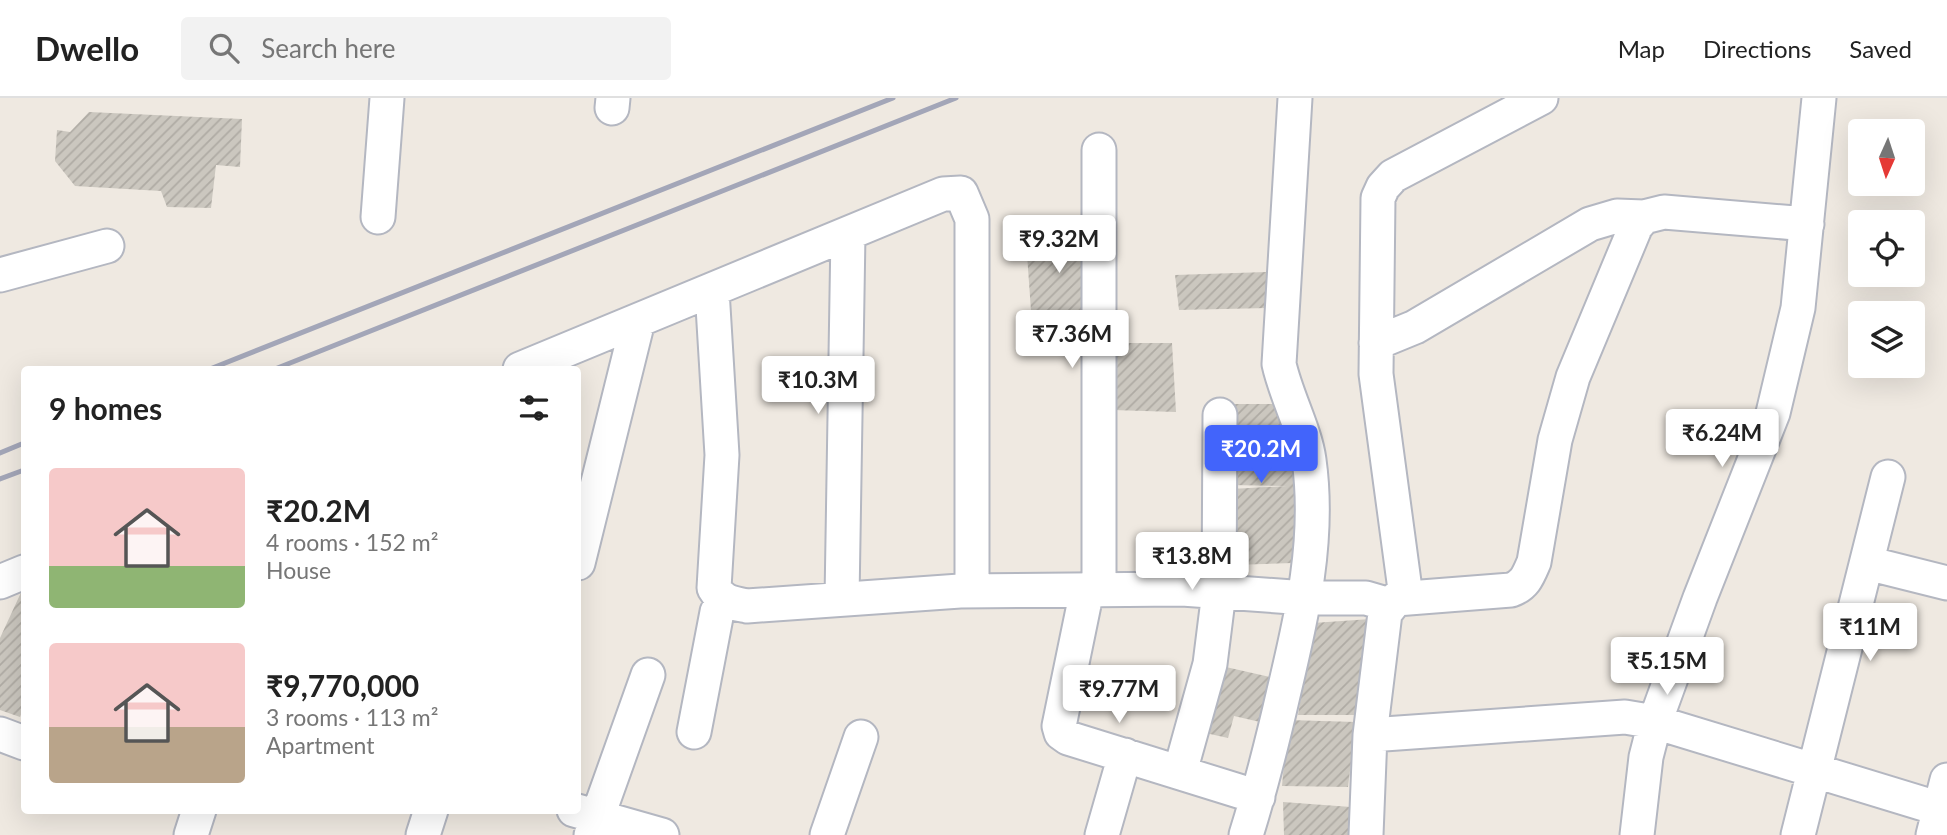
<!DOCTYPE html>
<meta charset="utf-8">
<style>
:root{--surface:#fff;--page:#f2f2f2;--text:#222;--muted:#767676;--line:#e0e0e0;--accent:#4264fb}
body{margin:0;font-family:Lato,sans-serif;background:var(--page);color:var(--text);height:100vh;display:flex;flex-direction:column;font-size:26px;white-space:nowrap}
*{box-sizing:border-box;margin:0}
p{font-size:23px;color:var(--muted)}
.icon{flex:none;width:38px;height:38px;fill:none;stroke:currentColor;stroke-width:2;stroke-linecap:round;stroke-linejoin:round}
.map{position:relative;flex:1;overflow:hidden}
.details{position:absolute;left:21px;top:268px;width:560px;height:448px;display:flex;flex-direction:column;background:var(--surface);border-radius:7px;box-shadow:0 7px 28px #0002}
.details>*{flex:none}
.needle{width:46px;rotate:183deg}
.buttons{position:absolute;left:1848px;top:21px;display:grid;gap:14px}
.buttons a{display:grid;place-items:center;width:77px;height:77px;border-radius:7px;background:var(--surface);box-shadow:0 7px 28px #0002;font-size:35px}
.price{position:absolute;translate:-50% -60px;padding:0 16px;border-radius:7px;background:#fff;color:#222;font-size:23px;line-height:46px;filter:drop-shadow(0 2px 4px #0008)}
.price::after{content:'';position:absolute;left:50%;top:42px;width:21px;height:16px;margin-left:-10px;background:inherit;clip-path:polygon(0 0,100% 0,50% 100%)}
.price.active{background:var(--accent);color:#fff}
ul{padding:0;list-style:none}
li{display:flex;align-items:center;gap:21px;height:175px;padding:0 28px}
li span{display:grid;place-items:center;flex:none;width:196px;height:140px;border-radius:7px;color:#555}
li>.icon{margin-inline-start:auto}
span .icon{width:84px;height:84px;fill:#fffc;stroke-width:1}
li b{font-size:30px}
h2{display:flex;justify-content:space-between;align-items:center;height:84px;padding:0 28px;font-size:30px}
header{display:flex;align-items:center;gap:42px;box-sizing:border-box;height:98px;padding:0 35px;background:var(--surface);border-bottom:2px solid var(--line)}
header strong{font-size:33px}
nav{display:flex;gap:38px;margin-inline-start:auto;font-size:24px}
.search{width:490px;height:63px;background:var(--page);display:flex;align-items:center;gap:18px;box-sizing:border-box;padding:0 24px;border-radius:7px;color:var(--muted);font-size:26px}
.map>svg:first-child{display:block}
</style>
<header>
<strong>Dwello</strong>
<div class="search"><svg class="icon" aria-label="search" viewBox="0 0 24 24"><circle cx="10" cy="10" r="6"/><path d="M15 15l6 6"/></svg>Search here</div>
<nav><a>Map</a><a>Directions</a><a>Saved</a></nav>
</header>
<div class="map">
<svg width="1947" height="737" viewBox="0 0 1947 737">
<defs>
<pattern id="building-hatch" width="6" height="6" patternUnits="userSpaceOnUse" patternTransform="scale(1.75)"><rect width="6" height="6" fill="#cbc7bf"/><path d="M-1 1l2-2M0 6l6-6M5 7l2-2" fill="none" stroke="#afaba4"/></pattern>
</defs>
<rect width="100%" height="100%" fill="#efe9e1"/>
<!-- building -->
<path fill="url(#building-hatch)" d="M89 14 242 21 240 69 216 67 211 110 167 109 161 93 75 88 55 63 57 32 70 34Z
M1089 141V212L1031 213 1026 142Z
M1266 174 1268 210 1179 212 1175 177Z
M1106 245H1172L1176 314 1112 312Z
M1229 306H1279V323L1287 325 1297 388 1292 465 1233 467 1231 391 1287 388 1228 387Z
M24 488V609L20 619 0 612V540Z
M1371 521 1360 617H1298L1313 525Z
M1217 567 1270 579 1260 624 1234 618 1228 640 1201 634Z
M1288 622 1356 624 1348 689 1282 688Z
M1283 704 1351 709 1350 737H1284Z"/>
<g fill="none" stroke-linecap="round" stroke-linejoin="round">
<!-- street casing -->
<g stroke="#b4b7c1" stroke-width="37">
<path id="street" d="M612 10 613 0
M1099 52V492
M378 119 387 0
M0 177 107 148
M712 192 722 357 714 490C722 504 732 505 747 508L960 493 1182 491 1306 500H1366L1390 507
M1376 245 1415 229 1590 126 1617 118 1644 119
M520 271 943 96 961 95 972 121V493
M578 465 638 223
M1867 465 1947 485
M0 484 24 474
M1087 492 1059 628 1061 635 1068 640 1258 699
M1406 499 1376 276 1378 100 1383 89 1393 78 1541 0
M842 501 848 136
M694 634 717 514 723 502
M0 636 24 645
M1370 637 1625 619 1655 624 1947 713
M1180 674 1210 566 1219 494 1220 317
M574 712 662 737
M191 737 199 712
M423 737 431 712
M591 737 648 577
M827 737 861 639
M1102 737 1125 657
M1246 737C1261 689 1273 641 1284 593 1302 518 1320 440 1309 362 1305 332 1286 298 1279 266L1295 0
M1366 737 1370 637 1385 515 1396 501 1511 492C1525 487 1528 478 1534 464L1555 342 1573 279 1636 128 1644 119 1664 114 1807 126
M1637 737 1646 659 1655 624 1700 500 1773 315 1798 210 1819 0
M1798 737 1888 379
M1933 737 1947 682"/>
</g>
<!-- street -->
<use href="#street" stroke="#fff" stroke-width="33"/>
<!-- rail -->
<path stroke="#a3a6b8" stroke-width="5" d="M210 271 893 0
M275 271 956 0
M0 355 24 345
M0 381 24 372"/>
</g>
</svg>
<div class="buttons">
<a><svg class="needle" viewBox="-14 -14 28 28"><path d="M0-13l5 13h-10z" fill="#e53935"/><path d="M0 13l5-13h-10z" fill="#767676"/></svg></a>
<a><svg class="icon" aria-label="locate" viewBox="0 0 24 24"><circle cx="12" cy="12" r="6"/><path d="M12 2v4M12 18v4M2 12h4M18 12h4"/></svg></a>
<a><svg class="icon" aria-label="layers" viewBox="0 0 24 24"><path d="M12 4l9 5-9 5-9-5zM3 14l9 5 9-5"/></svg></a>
</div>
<b class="price" style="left:1059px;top:177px">₹9.32M</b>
<b class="price" style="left:1072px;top:272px">₹7.36M</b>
<b class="price" style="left:818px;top:318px">₹10.3M</b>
<b class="price" style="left:1722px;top:371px">₹6.24M</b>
<b class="price active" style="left:1261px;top:387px">₹20.2M</b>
<b class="price" style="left:1192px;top:494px">₹13.8M</b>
<b class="price" style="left:1870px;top:565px">₹11M</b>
<b class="price" style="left:1667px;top:599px">₹5.15M</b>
<b class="price" style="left:1119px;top:627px">₹9.77M</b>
<section class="details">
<h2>9 homes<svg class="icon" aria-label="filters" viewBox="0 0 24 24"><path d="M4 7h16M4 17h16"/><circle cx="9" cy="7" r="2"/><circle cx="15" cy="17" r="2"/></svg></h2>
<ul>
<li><span style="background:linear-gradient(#f6c9c9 70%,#8fb573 0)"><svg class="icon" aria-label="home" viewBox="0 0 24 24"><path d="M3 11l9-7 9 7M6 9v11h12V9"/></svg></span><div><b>₹20.2M</b><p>4 rooms · 152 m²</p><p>House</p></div></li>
<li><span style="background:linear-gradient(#f6c9c9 60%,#b9a48a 0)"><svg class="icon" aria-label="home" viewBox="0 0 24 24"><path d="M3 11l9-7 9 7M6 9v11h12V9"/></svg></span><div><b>₹9,770,000</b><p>3 rooms · 113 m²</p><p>Apartment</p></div></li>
</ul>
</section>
</div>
